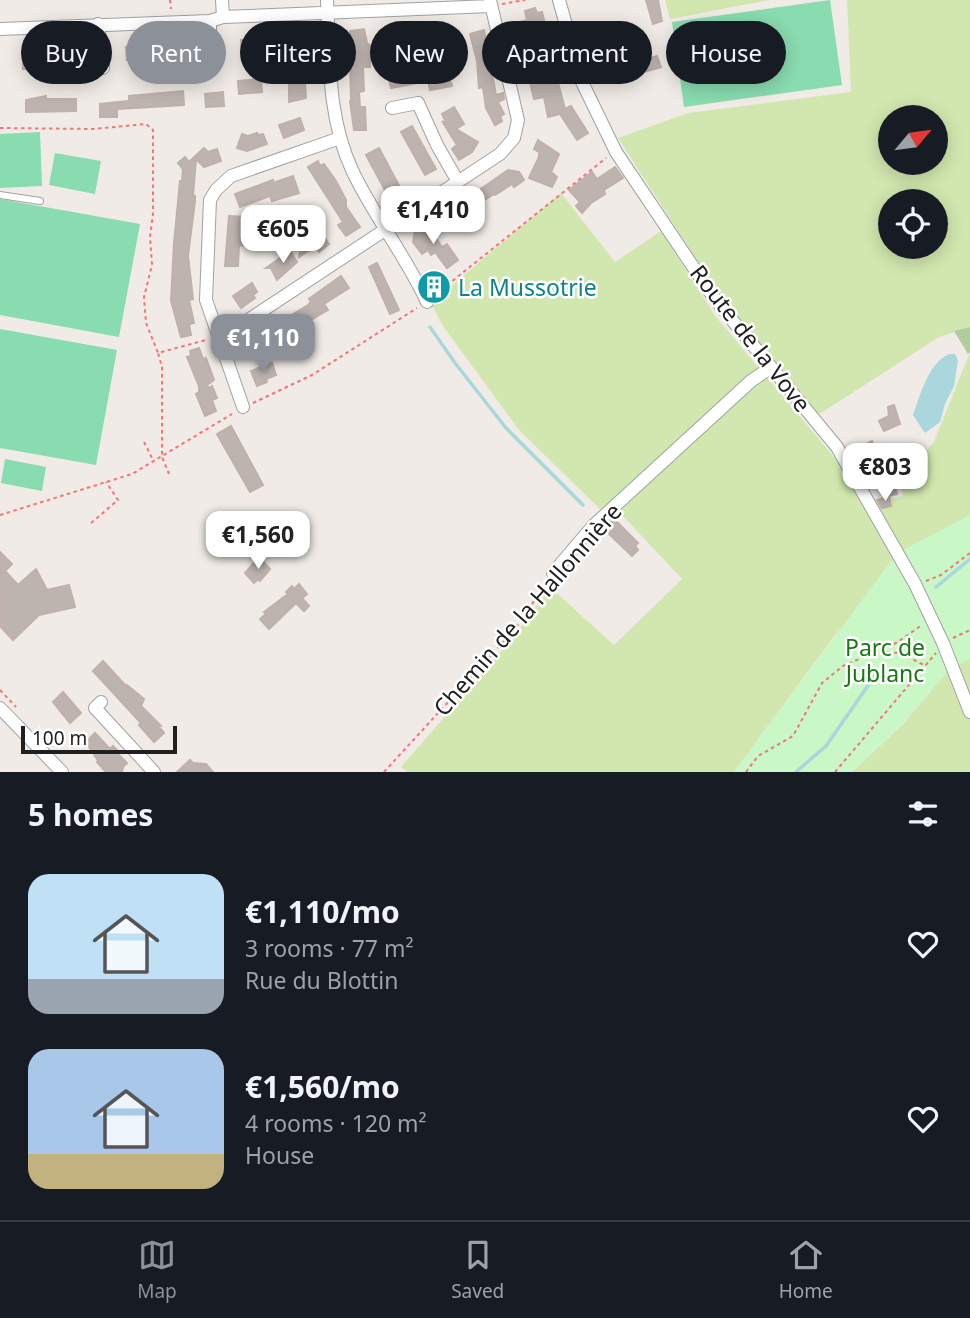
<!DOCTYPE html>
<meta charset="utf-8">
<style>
:root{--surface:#171b24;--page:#242831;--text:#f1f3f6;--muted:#9ea1a6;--line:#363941;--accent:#8c9099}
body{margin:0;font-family:"Noto Sans",sans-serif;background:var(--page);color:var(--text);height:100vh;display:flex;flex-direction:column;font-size:26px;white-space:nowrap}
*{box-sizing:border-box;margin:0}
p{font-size:23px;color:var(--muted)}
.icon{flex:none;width:38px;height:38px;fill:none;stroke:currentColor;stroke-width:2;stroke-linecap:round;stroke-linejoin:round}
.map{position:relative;height:772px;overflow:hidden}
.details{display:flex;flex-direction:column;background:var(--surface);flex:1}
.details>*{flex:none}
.top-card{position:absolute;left:21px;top:21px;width:929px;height:63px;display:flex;gap:14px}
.needle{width:46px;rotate:61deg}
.tools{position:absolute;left:878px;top:105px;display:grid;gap:14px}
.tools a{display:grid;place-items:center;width:70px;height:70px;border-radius:50%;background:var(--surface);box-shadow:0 4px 18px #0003;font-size:35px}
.scale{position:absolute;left:21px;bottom:18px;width:156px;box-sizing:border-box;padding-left:7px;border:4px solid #202020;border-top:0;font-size:19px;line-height:24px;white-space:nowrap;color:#202020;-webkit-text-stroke:5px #fff;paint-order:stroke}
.price{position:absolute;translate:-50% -60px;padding:0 16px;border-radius:14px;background:#fff;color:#222;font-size:23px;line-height:46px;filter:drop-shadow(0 2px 4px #0008)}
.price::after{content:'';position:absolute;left:50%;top:42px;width:21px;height:16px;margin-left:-10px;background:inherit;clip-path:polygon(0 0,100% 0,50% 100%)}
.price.current{background:var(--accent);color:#fff}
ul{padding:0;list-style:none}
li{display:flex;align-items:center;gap:21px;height:175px;padding:0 28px}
li span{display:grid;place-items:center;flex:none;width:196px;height:140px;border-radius:21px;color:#555}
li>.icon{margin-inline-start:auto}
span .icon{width:84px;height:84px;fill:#fffc;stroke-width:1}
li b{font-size:30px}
h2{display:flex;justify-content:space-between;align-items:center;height:84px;padding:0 28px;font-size:30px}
.chip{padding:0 24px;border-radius:32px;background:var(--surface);box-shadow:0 4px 18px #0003;font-size:24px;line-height:63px}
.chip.current{background:var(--accent);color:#fff}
.menu{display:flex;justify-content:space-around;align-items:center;height:98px;border-top:2px solid var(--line);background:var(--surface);font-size:19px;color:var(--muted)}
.menu a{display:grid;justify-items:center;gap:4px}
.menu .current{color:var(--accent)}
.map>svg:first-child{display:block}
</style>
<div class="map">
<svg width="970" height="772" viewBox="0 0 970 772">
<rect width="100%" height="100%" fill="#f0ebe6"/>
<!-- grass -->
<path fill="#d2e7af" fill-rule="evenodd" d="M665 0H769L670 19Z
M847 0H970V327L939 337 818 415 720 296 618 138 688 113 851 92ZM891 117H936V163H891ZM891 201H936V247H891Z
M561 193 615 262 661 231 716 317 839 463 896 550 874 504 903 496 901 485 914 477 916 462 934 442 970 352V515L835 635 734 772H407L401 767 514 637 550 587 614 645 682 579 619 512 609 518 519 430 443 326 431 303Z
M970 659V772H852L902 725 952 666Z"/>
<!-- forest -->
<path fill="#b2cd9d" d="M970 327V352L968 354 954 331Z"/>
<!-- park -->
<path fill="#c9f7c6" d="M970 515V659L952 667 901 725 852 772H734L897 553Z"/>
<!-- pitch -->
<path fill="#89dbb0" d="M830 0 842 85 684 107 672 22Z
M40 132 42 186 0 188V134Z
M55 153 101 161 95 194 49 185Z
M0 199 140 224 119 337 0 315Z
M0 329 117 350 96 465 0 448Z
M5 459 46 467 42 491 1 483Z"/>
<!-- water -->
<path fill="#a9d7db" d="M949 354H955L958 360 954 386 945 404 940 422 925 433 913 415C920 396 928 363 949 354Z"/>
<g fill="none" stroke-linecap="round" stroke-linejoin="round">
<!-- stream -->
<path stroke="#a9d7db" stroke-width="3.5" d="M430 327 455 363 506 428 583 505
M936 587 970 559
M796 772 826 746 876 674"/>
</g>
<!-- building -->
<path fill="#bdb4b0" stroke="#c1b0a9" stroke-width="2" d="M646 0H658L662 21 653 24Z
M535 8 537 13 542 12 548 36 547 41 565 109 571 106 588 133 577 140 560 114 548 117 544 97 534 99 516 23 527 20 525 11Z
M432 26H444V43L441 47 416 48V36L432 35Z
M364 29 367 43 372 47V55H370V67H363L364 91 359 92 360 107H365L366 130H354L350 101 354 100H351L350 67H352L350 31Z
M409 29 415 30 416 42 395 43V30Z
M484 30 496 95 503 93 504 99 498 102 504 114 500 116 502 121 495 125 486 108 483 87 479 88 477 61 470 34Z
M254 39 255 59 242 60 241 40Z
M180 40 183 62H169V57L165 54 167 41Z
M292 41H307L308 83H305L306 98 289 102V60H293Z
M72 46 74 66 61 67 60 47Z
M143 46 144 65 131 66 130 60H127L126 47Z
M36 48 37 69H23V49Z
M657 56 661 67 634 75 631 64Z
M425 69 428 81 391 88 388 75Z
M448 72 452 86 430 90 427 76Z
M261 79 262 92 239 94 238 81Z
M183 91 184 105 117 109V117H100V104L129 101V96Z
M223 92 224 106 206 107 205 94Z
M46 96V99H76V111L26 112V100Z
M454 107 464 124 456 129 478 142 472 152 459 160 452 149 457 145 442 121 447 124 442 114Z
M300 118 304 130 284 138 279 125Z
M412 126 436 169 425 175 401 132Z
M257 133V135L263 134 267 144 247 151 237 148 242 134 248 136Z
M538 140 559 154 551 172 557 177 552 187 529 178 539 157V152L534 149Z
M204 148 208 152 217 149 221 161 204 167 196 159 193 195 195 196V201L188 256 193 299 189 300 194 323 189 324 191 335 181 337 171 301 174 243 180 181H182L183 169 178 163 185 157 189 162Z
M379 148 403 193 392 199 390 195 388 196 366 155Z
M318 161 320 166 324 164 336 181 346 200V207L360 227 346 236 338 225 343 222 308 167Z
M615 167 623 178 604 190 605 194 591 203 582 213 576 206 580 202 569 190 592 172 597 179Z
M508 170 519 172 524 180 514 187 512 184 495 195 494 194 471 209 478 219 471 224 467 218 452 224 444 212 451 207 452 209Z
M293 176 299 193 272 201 270 196 240 207 235 194 273 180V183Z
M229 216 245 217 246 246 239 245 238 266H225Z
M308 223 319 238 323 235 329 244 319 252 315 246 299 257 302 241 296 232Z
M416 225 429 227 428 232 432 233 442 247 447 244 458 260 447 268 435 252 431 255 428 250 422 254 413 242Z
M290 251 297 262 277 280 271 268H266Z
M377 263 399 310 390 314 369 267Z
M341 276 349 288 324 304 328 310 280 338 279 336 252 354 245 343 308 305 311 301 309 299Z
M252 283 257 292 253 295 255 298 241 308 233 296Z
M199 348 203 359 206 358 214 380 207 385 209 388 212 386 217 398 212 400 216 411 205 416 196 394 199 392V386L187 357 191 356 190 351Z
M272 363 276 375 266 379 267 382 257 386 251 371Z
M894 405 900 424 884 431 879 421 889 416 888 407Z
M231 426 263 485 250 492 217 434Z
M872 441 877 451 855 461 850 451Z
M887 451 890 465 910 461 913 476 894 481 897 494 888 496 878 453Z
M889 497 891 506 882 508 877 500Z
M614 519 638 543 635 546 638 550 632 556 603 528Z
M0 552 12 564 5 571 18 585 36 569 47 590 69 585 75 607 39 615 13 640 0 626Z
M259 557 270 569 260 581 258 579 254 583 245 573Z
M299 584 307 594 302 598 309 606 304 611 296 603 269 629 260 619 266 614 264 612 288 594 286 592 292 586 294 589Z
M103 661 126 686 127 685 144 699 141 706 161 726 159 727 164 733 154 742 139 725 141 723 93 671Z
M63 692 81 713 70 723 53 702Z
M95 733 110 749 113 746 120 753 118 754 127 763 123 767 122 772H106L97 762 98 760 94 755 95 754 85 743Z
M190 760 193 763 206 764 213 772H177Z"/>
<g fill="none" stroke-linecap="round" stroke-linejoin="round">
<!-- lane casing -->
<g stroke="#a1a1a1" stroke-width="8">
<path id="lane" d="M0 195 40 201"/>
</g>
<!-- street casing -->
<g stroke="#a1a1a1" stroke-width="14">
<path id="street" d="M222 0 223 17
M327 0C330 58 327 116 352 170 373 215 406 256 427 302
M559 0 582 82 616 152 714 298 837 447 915 584 943 643 970 712
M98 24 103 68
M0 29 210 21 223 17 491 6
M210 64V21
M392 108 418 103 437 145 457 180
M218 337 233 330 500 154 514 138 518 120 490 0
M243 407 206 300 210 200 216 190 231 176 340 138
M553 573 593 526 751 381 770 368
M101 702 95 708 154 772
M0 708 62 772"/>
</g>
<!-- path -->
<path stroke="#f37479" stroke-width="2" stroke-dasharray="3.5 3.5" stroke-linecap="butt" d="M170 0 171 9
M502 4 525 0
M0 128 93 129 146 124 153 130V214L150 237 152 265 144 297 146 323 158 353
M436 294 606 158
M253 403 312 375 417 308
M144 442 153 460
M169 474 162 457V367L158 353 206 340
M0 515 132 474 232 414
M91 523 118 500 106 482
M926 581 941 575 970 553
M953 638 970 630
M880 652 900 653 924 665
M0 690 16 707
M384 772 515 629 547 582
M746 772 758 756 793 736 822 683 843 666 896 643 922 625
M835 772 936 653"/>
<!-- lane -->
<use href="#lane" stroke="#fff" stroke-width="6"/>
<!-- street -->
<use href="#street" stroke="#fff" stroke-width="12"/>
</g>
<!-- icons -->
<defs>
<g id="building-disc" transform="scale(1.75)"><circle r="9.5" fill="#0f9aa8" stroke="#fff"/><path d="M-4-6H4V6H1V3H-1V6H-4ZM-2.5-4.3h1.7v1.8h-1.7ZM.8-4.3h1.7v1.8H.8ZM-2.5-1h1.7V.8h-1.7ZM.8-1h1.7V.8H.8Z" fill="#fff"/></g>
</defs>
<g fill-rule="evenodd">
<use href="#building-disc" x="434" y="287"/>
</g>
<g text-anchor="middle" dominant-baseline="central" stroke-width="5" stroke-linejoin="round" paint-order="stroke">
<!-- culture labels -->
<g font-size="23" fill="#0d838f" stroke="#fff" text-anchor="start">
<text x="458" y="287">La Mussotrie</text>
</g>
<!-- street labels -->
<g font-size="23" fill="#202020" stroke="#fff">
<text transform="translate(751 338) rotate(52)">Route de la Vove</text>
<text transform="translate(527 609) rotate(-49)">Chemin de la Hallonnière</text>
</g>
<!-- park labels -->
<g font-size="23" fill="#177a11" stroke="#fff">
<text x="885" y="647">Parc de<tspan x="885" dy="26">Jublanc</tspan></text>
</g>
</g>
</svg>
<div class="tools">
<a><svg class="needle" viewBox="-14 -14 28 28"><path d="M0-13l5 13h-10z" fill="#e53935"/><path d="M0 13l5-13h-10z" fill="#9ea1a6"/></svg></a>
<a><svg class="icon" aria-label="locate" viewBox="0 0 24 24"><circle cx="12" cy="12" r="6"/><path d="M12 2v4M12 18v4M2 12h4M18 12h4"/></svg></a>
</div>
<div class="scale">100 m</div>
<b class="price" style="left:433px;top:246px">€1,410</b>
<b class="price" style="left:283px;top:265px">€605</b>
<b class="price current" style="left:263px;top:374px">€1,110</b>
<b class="price" style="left:885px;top:503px">€803</b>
<b class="price" style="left:258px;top:571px">€1,560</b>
<div class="top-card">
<a class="chip">Buy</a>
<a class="chip current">Rent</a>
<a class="chip">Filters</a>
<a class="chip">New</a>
<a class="chip">Apartment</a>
<a class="chip">House</a>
</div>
</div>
<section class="details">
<h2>5 homes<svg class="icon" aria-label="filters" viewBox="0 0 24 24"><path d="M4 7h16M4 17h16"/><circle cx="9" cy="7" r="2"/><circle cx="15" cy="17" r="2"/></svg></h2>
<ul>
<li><span style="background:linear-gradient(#bfe0f5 75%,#9aa5b1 0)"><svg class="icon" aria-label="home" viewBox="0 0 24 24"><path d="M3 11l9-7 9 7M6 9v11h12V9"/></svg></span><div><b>€1,110/mo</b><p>3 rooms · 77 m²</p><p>Rue du Blottin</p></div><svg class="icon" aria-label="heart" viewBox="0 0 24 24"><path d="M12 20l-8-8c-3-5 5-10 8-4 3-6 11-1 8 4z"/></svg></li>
<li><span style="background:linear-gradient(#a9c7e8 75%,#c2b280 0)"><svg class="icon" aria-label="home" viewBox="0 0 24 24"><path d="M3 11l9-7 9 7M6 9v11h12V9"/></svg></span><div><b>€1,560/mo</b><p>4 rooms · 120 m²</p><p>House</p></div><svg class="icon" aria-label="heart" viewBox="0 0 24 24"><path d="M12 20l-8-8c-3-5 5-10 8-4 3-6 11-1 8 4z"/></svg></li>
</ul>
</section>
<nav class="menu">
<a class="current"><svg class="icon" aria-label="map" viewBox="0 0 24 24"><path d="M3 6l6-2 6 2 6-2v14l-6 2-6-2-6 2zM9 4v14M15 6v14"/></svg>Map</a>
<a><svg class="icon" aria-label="saved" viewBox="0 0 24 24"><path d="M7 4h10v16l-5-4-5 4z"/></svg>Saved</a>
<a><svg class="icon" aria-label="home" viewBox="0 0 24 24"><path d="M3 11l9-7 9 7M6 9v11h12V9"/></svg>Home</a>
</nav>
